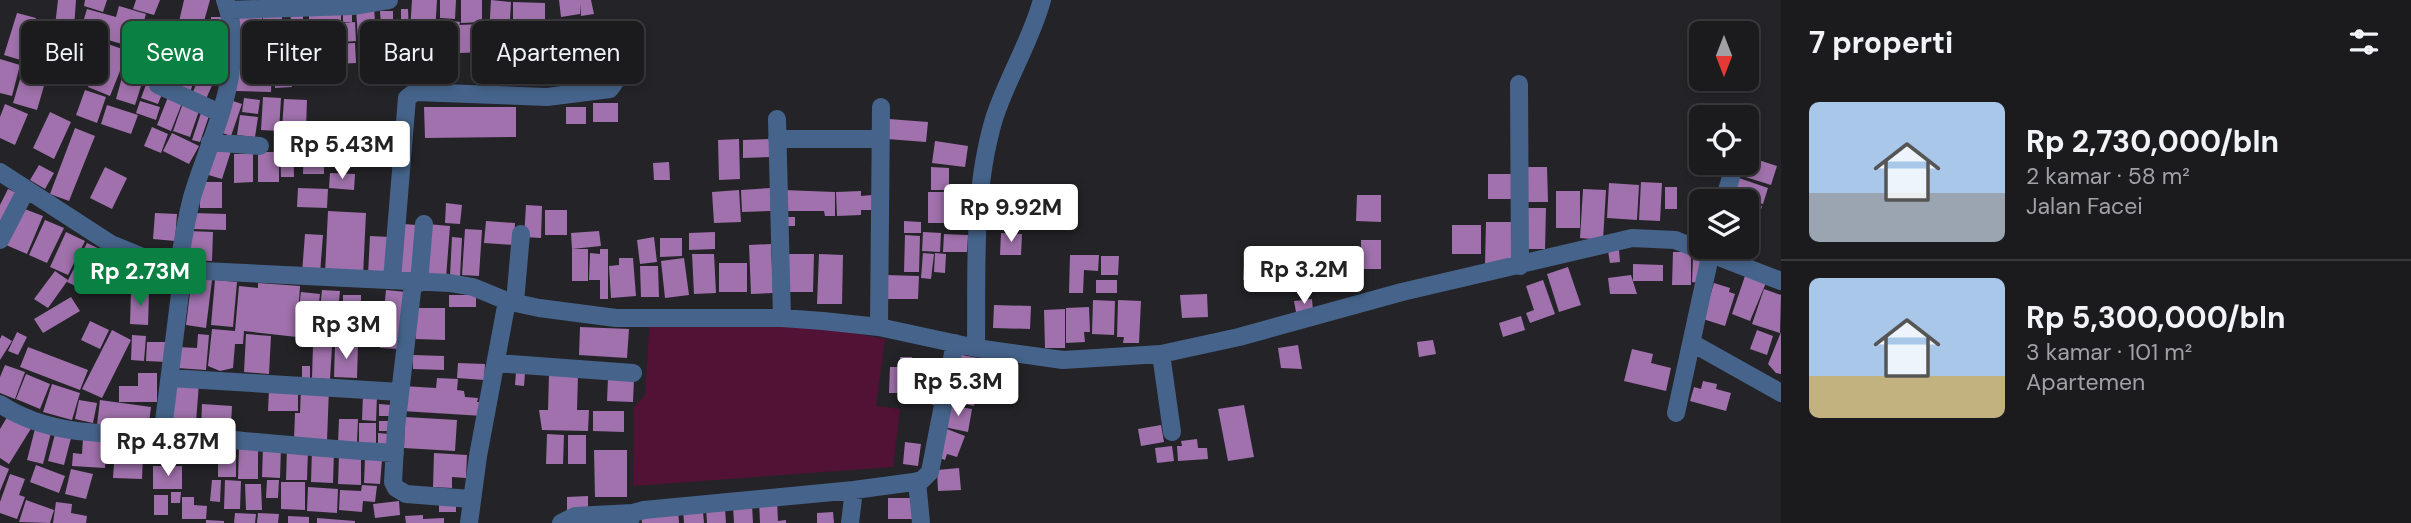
<!DOCTYPE html>
<html lang="id">
<meta charset="utf-8">
<style>
:root{--surface:#1b1b1e;--page:#242427;--text:#f1f3f6;--muted:#a0a1a4;--line:#39393c;--accent:#0b8043}
body{margin:0;font-family:"DM Sans",sans-serif;background:var(--page);color:var(--text);height:100vh;display:flex;flex-direction:column;font-size:26px;white-space:nowrap}
*{box-sizing:border-box;margin:0}
p{font-size:23px;color:var(--muted)}
.icon{flex:none;width:38px;height:38px;fill:none;stroke:currentColor;stroke-width:2;stroke-linecap:round;stroke-linejoin:round}
.map{position:relative;flex:1;overflow:hidden}
.panel{display:flex;flex-direction:column;background:var(--surface);width:630px}
.panel>*{flex:none}
.top-card{position:absolute;left:21px;top:21px;width:665px;height:63px;display:flex;gap:14px}
.needle{width:46px;rotate:180deg}
.tools{position:absolute;left:1689px;top:21px;display:grid;gap:14px}
.tools a{display:grid;place-items:center;width:70px;height:70px;border-radius:10px;background:var(--surface);box-shadow:0 4px 10px #0003,0 0 0 2px var(--line);font-size:35px}
.price{position:absolute;translate:-50% -60px;padding:0 16px;border-radius:7px;background:#fff;color:#222;font-size:23px;line-height:46px;filter:drop-shadow(0 2px 4px #0008)}
.price::after{content:'';position:absolute;left:50%;top:42px;width:21px;height:16px;margin-left:-10px;background:inherit;clip-path:polygon(0 0,100% 0,50% 100%)}
.price.selected{background:var(--accent);color:#fff}
ul{padding:0;list-style:none}
li{display:flex;align-items:center;gap:21px;height:175px;padding:0 28px}
li+li{border-top:2px solid var(--line)}
li span{display:grid;place-items:center;flex:none;width:196px;height:140px;border-radius:10px;color:#555}
li>.icon{margin-inline-start:auto}
span .icon{width:84px;height:84px;fill:#fffc;stroke-width:1}
li b{font-size:30px}
h2{display:flex;justify-content:space-between;align-items:center;height:84px;padding:0 28px;font-size:30px}
.chip{padding:0 24px;border-radius:10px;background:var(--surface);box-shadow:0 4px 10px #0003,0 0 0 2px var(--line);font-size:24px;line-height:63px}
.chip.selected{background:var(--accent);color:#fff}
main{display:flex;flex:1;min-height:0}
.map>svg:first-child{display:block}
</style>
<main>
<div class="map">
<svg width="1781" height="523" viewBox="0 0 1781 523">
<rect width="100%" height="100%" fill="#242428"/>
<!-- green -->
<path fill="#521235" d="M650 317 817 326 885 339 876 406 900 409 893 467 633 486 634 407 645 395Z"/>
<!-- building -->
<path fill="#a071ac" d="M58 0H76L74 28 55 26Z
M85 0H107L103 12 84 6Z
M136 0H160L154 15 133 9Z
M184 0H210L201 32 178 26Z
M412 0H437L434 48 409 46Z
M440 0H456L455 19 440 18Z
M461 0H482V22L461 23Z
M491 0 511 2 509 37 489 36Z
M559 0H591L594 14 581 16 580 4V14L561 17Z
M513 2 545 3V28H534V38H513Z
M119 6 146 14 136 48 80 32 87 9 116 17Z
M343 7H352V22H343Z
M290 8H303V21L291 22Z
M374 8 376 35 358 37 356 10Z
M263 9H282V53H292V87L275 88V52H262V57H240L239 11H262L263 44Z
M401 9H408L409 31 394 33V25H381L380 11H393V21L401 20Z
M17 13 36 18 24 61 4 55Z
M309 13H341V23L355 22 356 41 330 43 328 23V46L285 48 284 25 299 24 300 35 309 34Z
M211 17H224V29H211Z
M438 19 460 22 456 43 436 40Z
M149 23 170 30 160 60 167 44 183 50 172 82 134 70Z
M482 24 483 52 460 53 459 25Z
M204 29 227 31V68L206 66 208 50H202Z
M36 32 55 37 46 66 27 60Z
M80 32 102 41 86 83 64 74Z
M358 41H382V53H358Z
M105 43 128 51 110 96 88 87Z
M355 43 356 63 335 64 334 44Z
M398 47 409 48 407 81H397Z
M315 48H328V69H315Z
M310 55 315 79 299 82 294 58Z
M183 58 199 63 190 93 174 88Z
M237 58 272 59 271 92 236 91Z
M0 59 20 65 12 96 0 93Z
M24 66 48 72 37 110 13 103Z
M203 68 217 74 206 99 192 94Z
M123 74 143 80 135 105 116 99Z
M147 82 164 89 158 104 141 98Z
M85 90 106 97 97 123 76 115Z
M168 97 182 103 171 131 157 125Z
M263 97 281 98 279 131 261 130Z
M244 98 260 100 258 114 242 112Z
M227 99 242 104 231 136 217 131Z
M284 99 307 100 306 130 282 129Z
M140 101 160 107 156 120 136 113Z
M183 103 200 108 190 137 173 131Z
M593 103H618V122H593Z
M5 104 28 114 15 145 0 138V117Z
M107 105 138 115 131 134 101 124Z
M424 107H516V137L425 138Z
M566 107H586V124H566Z
M202 110 210 113 200 142 192 140Z
M50 112 71 122 54 159 33 148Z
M240 115 258 117 255 137 237 135Z
M889 119 928 122 926 142 887 139Z
M152 127 168 134 161 153 144 146Z
M75 128 95 136 69 201 50 194Z
M172 133 199 146 189 164 163 151Z
M739 139 740 179 719 180 718 140Z
M772 139 773 157 743 158V140Z
M293 140 294 177H281L280 141Z
M935 141 968 146 965 167 932 163Z
M304 145H324V174H303Z
M213 146 231 151 222 179 205 174Z
M258 152H279V182H258Z
M234 154H253V182L234 183Z
M1746 156 1777 166 1771 185 1736 174 1739 163H1746Z
M669 162 670 180H654L653 163Z
M39 165 54 173 45 189 30 180Z
M105 167 127 178 112 209 90 198Z
M931 167 949 168V190H931Z
M1524 167H1547L1548 202H1525Z
M330 173 355 174 354 190 329 188Z
M1488 174H1512V199H1488Z
M1736 177 1768 188 1763 204 1730 194Z
M200 182H222V208H200Z
M1641 182 1662 183 1660 221 1639 220Z
M1609 183 1639 185 1637 220 1607 218Z
M1665 187H1677V209H1665Z
M298 188 328 189 327 208 297 207Z
M770 188 771 211 742 212 741 190Z
M8 189 19 194 0 225V205Z
M1583 189 1606 190 1603 240 1580 238Z
M739 190 741 222 714 223 712 192Z
M783 190 835 192V216H825L824 211H783Z
M861 191V196L872 195V210H861V215L837 216 836 192Z
M1556 191H1580V228H1556Z
M928 192H947V223H928Z
M1024 192H1049V222L1024 221Z
M1357 195H1381V222L1356 221Z
M1746 202 1762 206 1758 221 1746 218Z
M446 203 462 205 460 224 445 223Z
M526 205 542 206 541 238 524 237Z
M22 208 43 216 27 254 6 245Z
M1524 208H1546L1545 249H1523Z
M545 210H567V235H545Z
M328 211 366 213 363 276 325 274Z
M155 213 177 214 175 241 153 239Z
M192 213 226 214V230L191 229Z
M783 217H795V226H784Z
M45 220 64 228 47 263 29 255Z
M486 221 515 223 514 245 484 243Z
M904 221 921 222V233H904Z
M1746 221 1761 225 1752 255 1727 247H1746Z
M1486 222H1513L1512 265 1485 264Z
M403 224 417 225 414 277 400 276Z
M427 224 450 226 446 278 424 276Z
M1452 225H1481V254H1452Z
M465 229 482 230 479 276 462 275Z
M189 231 213 232 212 261 188 260Z
M599 231 601 246 572 249 571 233Z
M66 232 85 241 68 275 50 267Z
M715 232V249L689 250V233Z
M923 232 941 233 940 252 922 251Z
M1001 233 1022 234 1021 255H1000Z
M305 234 323 235 320 274 302 273Z
M944 234 968 235 967 252H943Z
M905 235 920 236 919 272H904Z
M370 236 390 237 388 276 368 275Z
M452 237 462 238 460 277 450 276Z
M654 237 657 262 640 264 637 240Z
M660 238H682V256L660 257Z
M1361 240H1381V269H1361Z
M87 243 108 253 88 292 67 282Z
M771 244 773 293 751 294 749 245Z
M572 249H588V281H572Z
M600 249H608V299H600V280H589L590 253 600 254Z
M1619 250 1620 262 1610 263 1608 251Z
M1245 251 1265 253 1263 282 1243 280Z
M1673 252H1691V285H1672Z
M923 253 934 254 931 279 921 278Z
M935 253 946 254 945 273 934 272Z
M1292 253H1317L1316 292 1291 291Z
M692 254H714L716 293 694 294Z
M788 254H814L813 292H788Z
M819 254 843 255 842 304H817Z
M1070 255H1099L1098 271 1084 270 1083 293H1069Z
M1101 256H1119L1118 275H1101Z
M619 258H633L636 296 611 298 609 266 619 265Z
M684 258 689 295 665 298 661 261Z
M1693 258H1701L1700 283 1692 282Z
M719 263H747V292H719Z
M1633 264 1663 265V281H1633Z
M640 266H658L659 297H641Z
M1568 267 1581 305 1559 312 1547 274Z
M55 271 68 280 48 308 34 299Z
M1746 273 1768 278 1750 321 1732 314Z
M885 275 919 276 918 299H885Z
M1631 275 1637 294H1610L1608 278Z
M192 277 212 280 206 328 186 325Z
M215 280 237 282 233 327 211 325Z
M1096 280H1117V293H1096Z
M1543 280 1555 314 1530 323 1526 313 1534 310 1526 286Z
M258 283 300 286 298 316 301 292 320 294 315 339 244 331 243 344H235L233 368 220 371 208 366 212 329 235 331 239 286 258 288Z
M1714 283 1730 288 1729 292 1735 294 1725 326 1703 319Z
M1764 289 1781 295 1780 333 1752 324Z
M322 290 340 291 335 339 317 337Z
M386 290 406 292 400 349 380 348Z
M131 292H149L148 325 130 324Z
M1207 294 1208 317 1182 318 1180 295Z
M343 295H361V327H343Z
M449 295H476V307H449Z
M71 297 80 311 43 333 34 319Z
M1312 299 1313 311 1296 312 1294 301Z
M1093 300 1115 301 1114 335 1092 334Z
M1118 300 1141 301 1139 343H1123L1124 337H1117Z
M994 305 1031 306 1030 329 993 328Z
M1089 307 1090 332H1084L1085 342 1066 343V308Z
M412 308H445V340L416 339Z
M1065 309V348H1045L1044 310Z
M363 315H379L378 347 362 346Z
M1521 316 1525 330 1503 337 1499 323Z
M90 321 109 330 100 349 81 340Z
M580 327 629 329 627 358 579 355Z
M337 329H360V343H337Z
M112 330 131 340 102 398 82 389Z
M1757 330 1773 336 1767 355 1750 349Z
M17 332 27 337 18 355 8 351Z
M1781 332V374L1776 373 1768 364Z
M198 334 209 335 206 370 177 368 178 347 197 348Z
M246 334 271 336 269 374 244 372Z
M2 335 12 341 0 360V339Z
M132 335 146 336 144 361 131 360Z
M1433 340 1436 354 1419 357 1417 342Z
M147 342H168L167 362 146 361Z
M335 344 358 345 357 378 334 377Z
M1298 345 1302 369 1281 368 1278 348Z
M313 346 332 347 330 379 312 378Z
M28 347 88 370 80 390 20 367Z
M1632 349 1653 354 1651 363 1671 368 1666 391 1624 381Z
M957 354 983 359 974 406 948 401Z
M413 355 444 356V370L413 369Z
M900 357H912V401H899V393H889L890 367H900Z
M458 363 485 364 484 380 457 378Z
M5 365 25 372 15 399 0 393V377Z
M302 366H310V378H302Z
M516 372 525 373 524 386 515 385Z
M138 373H157V402H119V386H138Z
M926 373 946 378 938 406 919 401Z
M26 374 50 384 40 409 16 399Z
M549 374 578 375 577 410H589L588 431 542 430 539 410H548Z
M437 378 458 379 457 390 464 391 465 397 478 398 477 402H484L483 416 402 411 403 386 436 388Z
M608 378H634L633 402 607 401Z
M1703 381 1717 384 1716 389 1731 393 1726 411 1690 401 1694 387 1701 389Z
M174 382 199 383 195 435 166 433Z
M52 384 80 393 72 420 43 412Z
M301 387 329 388 327 441 294 440 295 413H300Z
M269 389 298 390V411H268Z
M363 395 377 396 376 421 362 420Z
M79 400 97 403 93 423 75 419Z
M100 400 151 407 148 431 97 425Z
M202 404 232 406 231 424 220 423 219 434 201 432Z
M379 404 391 405V416H379Z
M949 405 972 409 968 432 944 427Z
M1244 405 1254 457 1228 461 1218 409Z
M593 411H624V432L593 431Z
M9 414 32 427 9 464 0 458V429Z
M405 417 457 420 455 451 404 448Z
M339 419H358L357 443H338Z
M379 421H390V431H379Z
M359 423H376V443H359Z
M36 425 52 429 43 464 27 460Z
M1161 425 1164 442 1141 446 1138 429Z
M947 429 965 436 957 457 947 454 945 460 937 457Z
M378 433 389 434 388 446 378 445Z
M55 434 71 438 64 465 48 461Z
M547 434 564 435 563 464H546Z
M568 435H586V464H568Z
M116 436 134 437 133 455 143 456 142 479 113 478Z
M83 438 107 440 105 468 72 466 73 453 82 454Z
M1197 439 1198 448H1207L1208 459 1178 461 1177 446H1182L1181 441Z
M905 442 921 444 918 466 903 464Z
M218 445H236V477H218Z
M154 446 185 447 184 461 154 460Z
M239 446H258V479H238Z
M263 446 281 447 280 478 262 477Z
M1172 446 1174 461 1157 463 1155 448Z
M287 448 308 449 307 480H286Z
M312 449 334 450 333 483 311 482Z
M594 450H627V497H595Z
M434 453 467 455 466 478 452 477V488L433 487Z
M339 454 361 455V485L338 484Z
M365 459 382 460 380 484 364 483Z
M0 465 9 469 0 491Z
M36 465 65 476 59 493 30 482Z
M153 466H182V489H153Z
M959 468 961 490 938 491 937 470Z
M71 469 93 474 86 499 65 494Z
M10 474 25 479 19 495 25 497 17 519 0 513V502Z
M212 480H221L220 502 210 501Z
M225 480 241 481 240 509H224Z
M267 480H279L278 498H266Z
M281 482H305V510L281 509Z
M245 484H261L262 510H246Z
M362 485 377 486 375 502 363 501 362 512 339 510 340 490 361 491Z
M308 487 338 489 337 513 307 511Z
M171 492H181L180 503H171Z
M154 495H168V515H154Z
M588 496V511L567 512V497Z
M182 497H194V505L207 506 206 519H182Z
M888 498H912V519H888Z
M26 500 54 510 50 523 19 522Z
M777 500 778 521 786 520V523H760L759 501Z
M399 501 400 515 375 518 373 504Z
M439 501H456V512H439Z
M56 502 72 504 71 513 87 516 86 523H53Z
M752 505 753 523H734L733 506Z
M725 508 726 523H707L706 509Z
M683 509 703 512 704 523H684Z
M678 511 679 523H642L641 513Z
M833 512 834 523H817V513Z
M235 513 256 514 255 523H234Z
M258 513 279 514 278 523H257Z
M423 515V519L444 518V523H406L405 516Z
M288 516 309 517V523H288Z
M317 518 355 521V523H317Z
M206 520 224 521V523H206Z"/>
<g fill="none" stroke-linecap="round" stroke-linejoin="round">
<!-- minor -->
<path stroke="#46648b" stroke-width="18" d="M229 10 353 6 389 0
M1519 84 1520 266
M158 85 220 113
M777 119 782 318
M777 139H880
M210 142 260 146
M0 172 111 244 160 264 183 270 450 283 473 287 507 301 539 308 616 318H782L823 321 879 327 976 348C977 271 972 193 994 119 1007 78 1031 41 1042 0
M1724 201 1735 163
M0 240 26 190
M178 268C183 243 186 218 193 194 212 132 249 66 225 0
M392 280 407 98 415 92 547 97 610 89 619 76V49
M413 283 396 428 393 482 396 488 406 494 471 499
M419 283 424 224
M515 302 521 234
M879 327 881 107
M1692 343 1781 393
M976 348 1063 360 1161 354 1239 337 1402 292 1632 238 1675 240 1781 281
M1161 354 1172 432
M496 363 633 373
M170 378 400 392
M0 404C59 443 131 431 198 437 263 442 329 450 395 453
M1676 413 1712 247
M162 437 183 270
M917 481 921 523
M469 523 478 456 507 301
M561 523 575 516 633 513
M629 523 633 513 644 510 854 490
M850 523 854 490 921 481 930 472 955 343"/>
</g>
</svg>
<div class="tools">
<a><svg class="needle" viewBox="-14 -14 28 28"><path d="M0-13l5 13h-10z" fill="#e53935"/><path d="M0 13l5-13h-10z" fill="#a0a1a4"/></svg></a>
<a><svg class="icon" aria-label="locate" viewBox="0 0 24 24"><circle cx="12" cy="12" r="6"/><path d="M12 2v4M12 18v4M2 12h4M18 12h4"/></svg></a>
<a><svg class="icon" aria-label="layers" viewBox="0 0 24 24"><path d="M12 4l9 5-9 5-9-5zM3 14l9 5 9-5"/></svg></a>
</div>
<b class="price" style="left:342px;top:181px">Rp 5.43M</b>
<b class="price" style="left:1011px;top:244px">Rp 9.92M</b>
<b class="price" style="left:1304px;top:306px">Rp 3.2M</b>
<b class="price selected" style="left:140px;top:308px">Rp 2.73M</b>
<b class="price" style="left:346px;top:361px">Rp 3M</b>
<b class="price" style="left:958px;top:418px">Rp 5.3M</b>
<b class="price" style="left:168px;top:478px">Rp 4.87M</b>
<div class="top-card">
<a class="chip">Beli</a>
<a class="chip selected">Sewa</a>
<a class="chip">Filter</a>
<a class="chip">Baru</a>
<a class="chip">Apartemen</a>
</div>
</div>
<section class="panel">
<h2>7 properti<svg class="icon" aria-label="filters" viewBox="0 0 24 24"><path d="M4 7h16M4 17h16"/><circle cx="9" cy="7" r="2"/><circle cx="15" cy="17" r="2"/></svg></h2>
<ul>
<li><span style="background:linear-gradient(#a9c7e8 65%,#9aa5b1 0)"><svg class="icon" aria-label="home" viewBox="0 0 24 24"><path d="M3 11l9-7 9 7M6 9v11h12V9"/></svg></span><div><b>Rp 2,730,000/bln</b><p>2 kamar · 58 m²</p><p>Jalan Facei</p></div></li>
<li><span style="background:linear-gradient(#a9c7e8 70%,#c2b280 0)"><svg class="icon" aria-label="home" viewBox="0 0 24 24"><path d="M3 11l9-7 9 7M6 9v11h12V9"/></svg></span><div><b>Rp 5,300,000/bln</b><p>3 kamar · 101 m²</p><p>Apartemen</p></div></li>
</ul>
</section>
</main>
